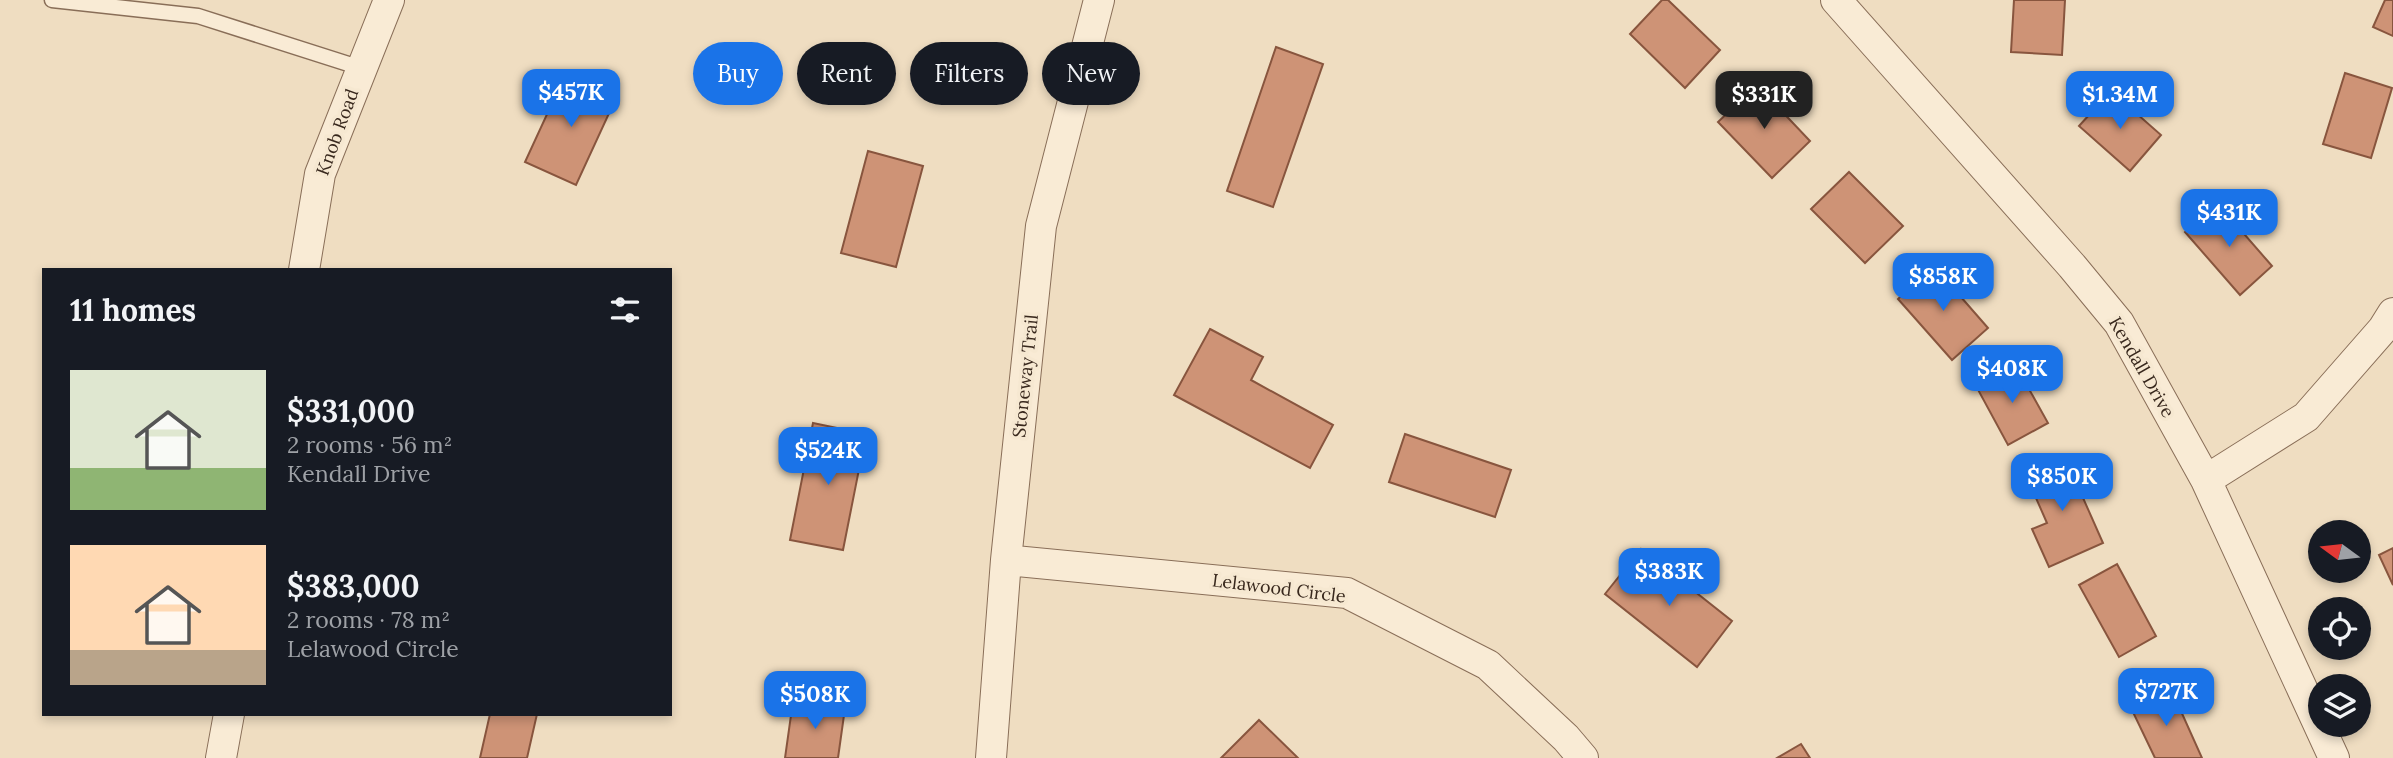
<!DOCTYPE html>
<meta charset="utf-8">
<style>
:root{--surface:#171b24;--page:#20242c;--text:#f1f3f6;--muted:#9ea1a6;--accent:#1a73e8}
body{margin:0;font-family:Lora,serif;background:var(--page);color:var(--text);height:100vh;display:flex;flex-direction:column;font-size:26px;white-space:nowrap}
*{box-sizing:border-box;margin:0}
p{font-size:23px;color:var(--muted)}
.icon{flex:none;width:38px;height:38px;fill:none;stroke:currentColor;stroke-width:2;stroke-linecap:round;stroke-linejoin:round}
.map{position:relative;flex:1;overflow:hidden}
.drawer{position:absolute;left:42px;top:268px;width:630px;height:448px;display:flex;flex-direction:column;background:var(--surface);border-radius:0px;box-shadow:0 4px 10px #0003}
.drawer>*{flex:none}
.hud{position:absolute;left:693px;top:42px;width:665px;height:63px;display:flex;gap:14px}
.needle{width:46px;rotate:285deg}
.controls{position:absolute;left:2308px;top:520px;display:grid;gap:14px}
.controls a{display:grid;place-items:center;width:63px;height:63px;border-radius:50%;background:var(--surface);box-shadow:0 4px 10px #0003;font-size:35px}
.price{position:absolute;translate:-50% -60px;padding:0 16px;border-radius:14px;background:var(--accent);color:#fff;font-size:23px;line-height:46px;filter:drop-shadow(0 2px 4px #0008)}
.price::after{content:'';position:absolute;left:50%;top:42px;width:21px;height:16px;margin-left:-10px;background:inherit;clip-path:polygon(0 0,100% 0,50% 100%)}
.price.on{background:#222;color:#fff}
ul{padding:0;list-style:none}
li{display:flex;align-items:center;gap:21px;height:175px;padding:0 28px}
li span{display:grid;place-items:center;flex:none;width:196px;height:140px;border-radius:0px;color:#555}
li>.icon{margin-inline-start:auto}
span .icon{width:84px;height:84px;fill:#fffc;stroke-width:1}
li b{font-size:30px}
h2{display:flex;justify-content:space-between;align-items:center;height:84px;padding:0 28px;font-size:30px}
.tag{padding:0 24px;border-radius:32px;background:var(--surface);box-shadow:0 4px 10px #0003;font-size:24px;line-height:63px}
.tag.on{background:var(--accent);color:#fff}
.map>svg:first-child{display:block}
</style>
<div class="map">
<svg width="2393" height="758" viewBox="0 0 2393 758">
<rect width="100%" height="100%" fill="#efddc1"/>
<!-- building -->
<path fill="#ce9376" stroke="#88553e" stroke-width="2" d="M1662 0H1668L1720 50 1685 88 1630 34Z
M2014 0H2065L2062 55 2011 52Z
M2385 0H2393V36L2373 27Z
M1276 47 1323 64 1273 207 1227 191Z
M566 73 617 96 576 185 525 162Z
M2345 73 2392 88 2371 158 2323 144Z
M1757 85 1810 141 1772 178 1718 122Z
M2111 91 2161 135 2130 171 2079 126Z
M868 151 923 166 896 267 841 253Z
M1849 172 1903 226 1865 263 1811 209Z
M2218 204 2272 266 2240 295 2185 232Z
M1933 265 1988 328 1952 360 1898 299Z
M1210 329 1263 357 1251 380 1333 425 1310 468 1174 395Z
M2015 364 2048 423 2008 445 1976 386Z
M813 423 866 434 843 550 790 540Z
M1405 434 1511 470 1495 517 1389 482Z
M2064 455 2103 543 2049 567 2032 529 2047 523 2025 473Z
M2393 548V585L2379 555Z
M1641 549 1732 621 1697 667 1605 594Z
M2117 564 2156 636 2119 657 2079 585Z
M2171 689 2202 758H2155L2131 708Z
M793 701 845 708 838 758H785Z
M490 714H537L527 758H480Z
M1259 720 1298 758H1221Z
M1801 744 1810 758H1777Z"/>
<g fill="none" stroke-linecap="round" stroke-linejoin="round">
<!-- lane casing -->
<g stroke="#896e58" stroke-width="17">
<path id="lane" d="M52 0 198 16 361 68"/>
</g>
<!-- street casing -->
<g stroke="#896e58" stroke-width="32">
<path id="street" d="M1836 0 2072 266 2119 323 2206 480 2334 758
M304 270 320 174 389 0
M2206 480 2306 417 2383 329 2393 313
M1006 560 1347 593 1488 665 1566 738 1583 758
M221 758 229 714
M991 758 1006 560 1041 226 1099 0"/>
</g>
<!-- lane -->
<use href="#lane" stroke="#f9ebd5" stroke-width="14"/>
<!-- street -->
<use href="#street" stroke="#f9ebd5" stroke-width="30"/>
</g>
<g text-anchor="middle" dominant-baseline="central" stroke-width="7" stroke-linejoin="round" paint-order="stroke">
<!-- street labels -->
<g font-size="18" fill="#38281d" stroke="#f6e8d1">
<text transform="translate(337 132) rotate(-70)">Knob Road</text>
<text transform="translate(2142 367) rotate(60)">Kendall Drive</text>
<text transform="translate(1025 376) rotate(-84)">Stoneway Trail</text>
<text transform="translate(1279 588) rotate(7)">Lelawood Circle</text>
</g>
</g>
</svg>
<div class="controls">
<a><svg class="needle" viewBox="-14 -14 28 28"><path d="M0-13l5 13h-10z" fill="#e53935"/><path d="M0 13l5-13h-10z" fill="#9ea1a6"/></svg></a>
<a><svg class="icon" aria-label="locate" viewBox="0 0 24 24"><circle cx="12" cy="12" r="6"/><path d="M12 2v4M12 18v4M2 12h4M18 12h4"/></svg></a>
<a><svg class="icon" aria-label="layers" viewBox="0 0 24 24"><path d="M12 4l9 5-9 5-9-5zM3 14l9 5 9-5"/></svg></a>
</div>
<b class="price" style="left:571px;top:129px">$457K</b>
<b class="price on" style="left:1764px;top:131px">$331K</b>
<b class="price" style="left:2120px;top:131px">$1.34M</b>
<b class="price" style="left:2229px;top:249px">$431K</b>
<b class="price" style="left:1943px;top:313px">$858K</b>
<b class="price" style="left:2012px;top:405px">$408K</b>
<b class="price" style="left:828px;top:487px">$524K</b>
<b class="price" style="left:2062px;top:513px">$850K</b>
<b class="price" style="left:1669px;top:608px">$383K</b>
<b class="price" style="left:2166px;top:728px">$727K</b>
<b class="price" style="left:815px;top:731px">$508K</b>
<div class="hud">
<a class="tag on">Buy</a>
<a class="tag">Rent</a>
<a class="tag">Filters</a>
<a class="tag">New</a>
</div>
<section class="drawer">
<h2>11 homes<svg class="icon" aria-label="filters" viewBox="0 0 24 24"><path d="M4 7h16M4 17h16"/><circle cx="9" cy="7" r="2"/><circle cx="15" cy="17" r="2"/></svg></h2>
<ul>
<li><span style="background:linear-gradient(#dfe7d0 70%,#8fb573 0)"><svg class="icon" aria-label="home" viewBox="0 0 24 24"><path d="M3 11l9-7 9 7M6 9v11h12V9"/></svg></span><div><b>$331,000</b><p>2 rooms · 56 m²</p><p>Kendall Drive</p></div></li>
<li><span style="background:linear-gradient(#ffd9b3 75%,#b9a48a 0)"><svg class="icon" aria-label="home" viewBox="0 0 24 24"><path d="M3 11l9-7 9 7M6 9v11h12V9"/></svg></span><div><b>$383,000</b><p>2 rooms · 78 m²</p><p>Lelawood Circle</p></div></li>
</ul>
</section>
</div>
